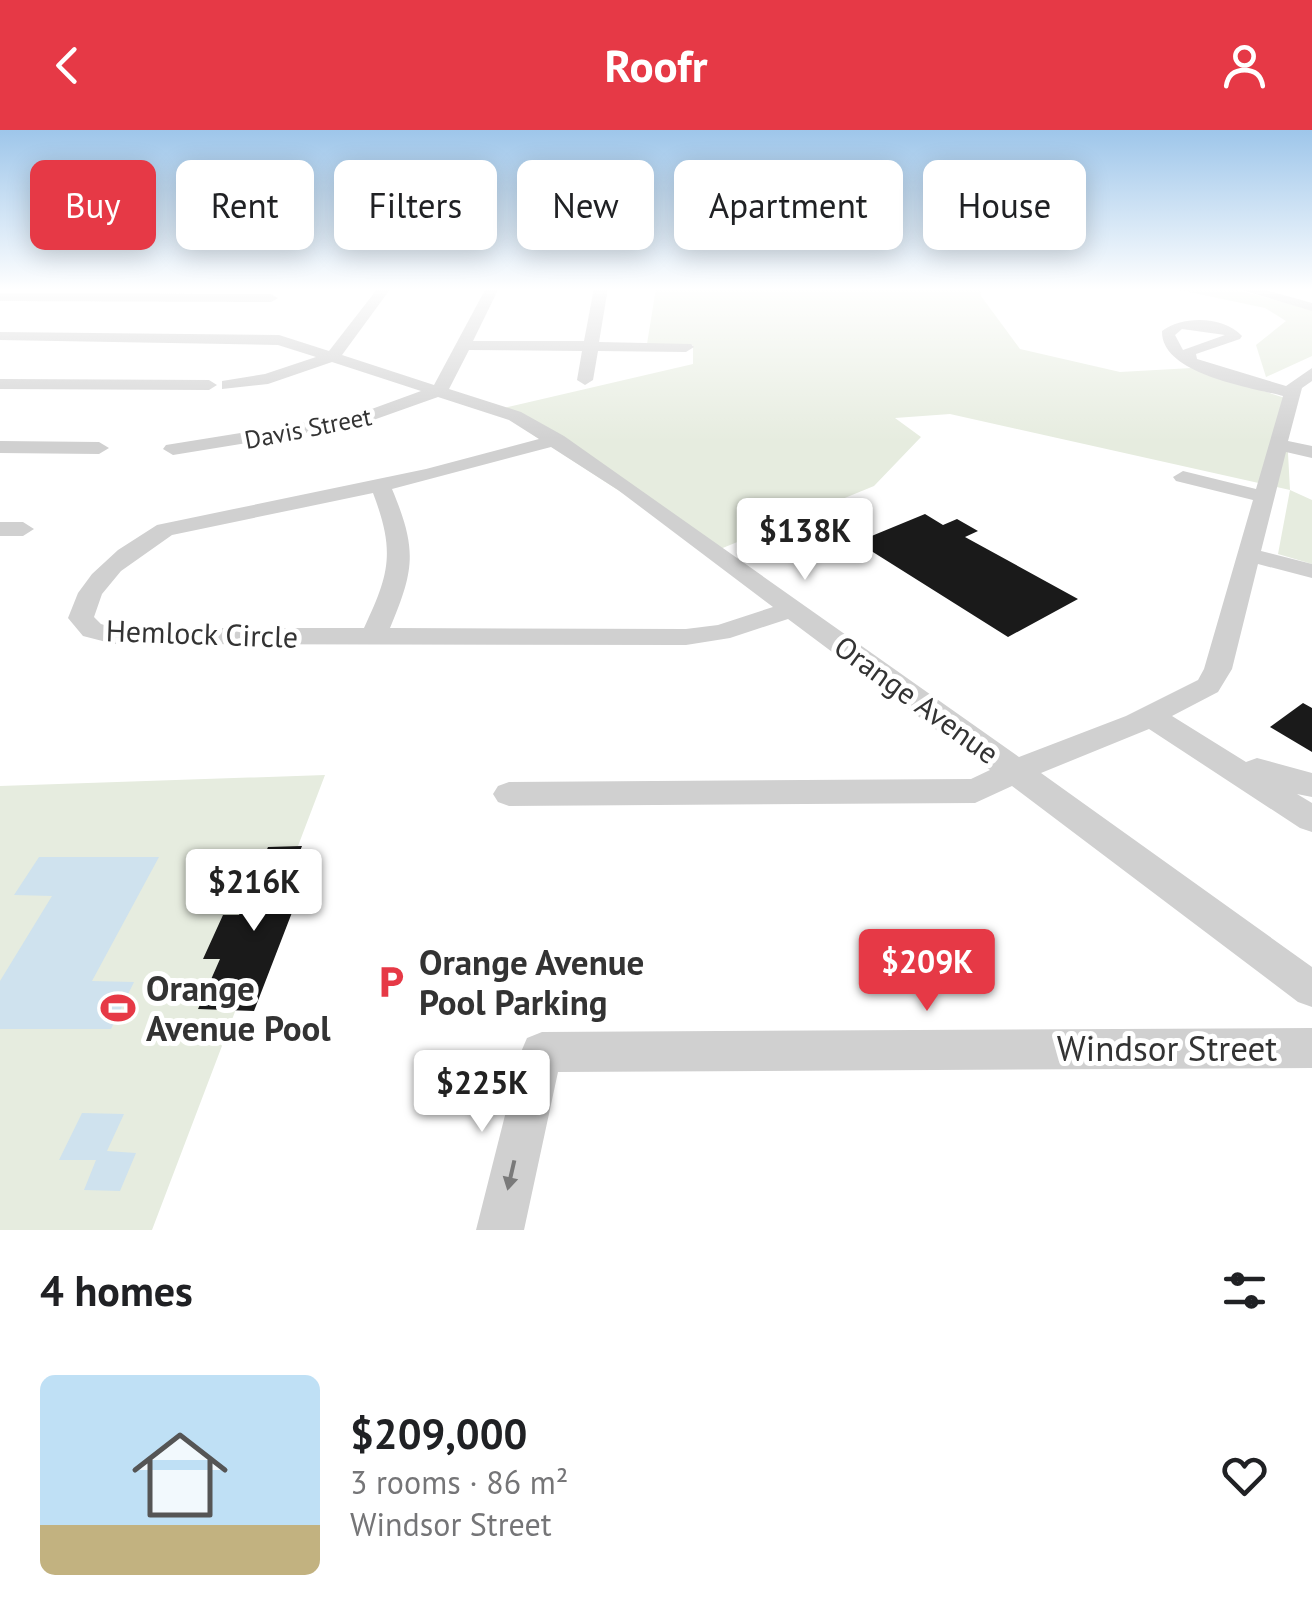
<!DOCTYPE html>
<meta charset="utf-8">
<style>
:root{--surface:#fff;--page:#f6f6f6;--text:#202124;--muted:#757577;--line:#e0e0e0;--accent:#e63946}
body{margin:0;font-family:"PT Sans",sans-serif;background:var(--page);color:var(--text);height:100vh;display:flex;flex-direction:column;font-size:38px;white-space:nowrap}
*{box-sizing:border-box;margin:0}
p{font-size:32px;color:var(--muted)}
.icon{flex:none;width:55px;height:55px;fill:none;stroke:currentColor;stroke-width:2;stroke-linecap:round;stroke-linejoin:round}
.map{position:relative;height:1100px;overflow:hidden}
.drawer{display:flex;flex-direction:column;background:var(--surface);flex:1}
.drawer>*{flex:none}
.top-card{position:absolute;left:30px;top:30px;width:1252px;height:90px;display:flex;gap:20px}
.price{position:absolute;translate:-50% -85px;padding:0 22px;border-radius:10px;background:#fff;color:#222;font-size:32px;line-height:65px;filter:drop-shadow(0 2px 5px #0008)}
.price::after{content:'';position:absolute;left:50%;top:60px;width:30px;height:22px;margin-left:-15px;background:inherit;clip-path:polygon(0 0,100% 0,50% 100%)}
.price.on{background:var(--accent);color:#fff}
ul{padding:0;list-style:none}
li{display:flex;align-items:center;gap:30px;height:250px;padding:0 40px}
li+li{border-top:2px solid var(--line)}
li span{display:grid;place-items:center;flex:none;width:280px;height:200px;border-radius:15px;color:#555}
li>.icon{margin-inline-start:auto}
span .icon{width:120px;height:120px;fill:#fffc;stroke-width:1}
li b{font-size:42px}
h2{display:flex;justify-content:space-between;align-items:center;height:120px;padding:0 40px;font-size:42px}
.pill{padding:0 35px;border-radius:15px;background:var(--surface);box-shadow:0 5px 25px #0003;font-size:35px;line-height:90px}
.pill.on{background:var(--accent);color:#fff}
header{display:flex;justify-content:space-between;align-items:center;height:130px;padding:0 40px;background:var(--accent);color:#fff;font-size:45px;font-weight:600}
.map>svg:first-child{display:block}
</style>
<header><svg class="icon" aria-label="back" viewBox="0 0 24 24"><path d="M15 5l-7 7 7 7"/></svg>Roofr<svg class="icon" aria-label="person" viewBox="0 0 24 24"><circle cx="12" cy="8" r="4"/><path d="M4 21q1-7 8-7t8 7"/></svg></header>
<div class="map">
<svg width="1312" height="1100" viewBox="0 0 1312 1100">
<rect width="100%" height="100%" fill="#fff"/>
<!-- green -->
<path fill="#e6ecdf" d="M656 158H980L981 166 1020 219 1120 242 1192 238 1285 268 1290 360 1312 370V434L1278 424 1290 360 950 284 895 288 921 307 874 356 713 422 495 280 693 234V215L647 214Z
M1170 158H1230L1312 180V226L1266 247 1256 215 1286 191 1265 178Z
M325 645 152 1100H0V656Z"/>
<!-- water -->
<path fill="#cfe2ee" d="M39 727H159L92 851 134 852 111 899H0V851L52 766 14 765Z
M82 983 124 984 107 1021 136 1023 120 1061 84 1060 96 1030H59Z"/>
<!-- building -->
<path fill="#1a1a1a" d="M925 384 943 395 957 389 978 401 965 407 1078 469 1008 507 857 412Z
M1303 573 1312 578V622L1270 597Z
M302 716 292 742 308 741 254 881 198 879 220 829H203L223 785H239L268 717Z"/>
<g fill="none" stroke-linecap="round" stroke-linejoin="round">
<!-- minor -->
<path fill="#d0d0d0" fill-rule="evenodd" d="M378 158H391L342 225 434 255 486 158H499L473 211H584L594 158H608L599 212 691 214 694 217 686 222 598 221 593 250 585 255 577 250 582 221 469 220 449 259 521 282 564 306 1019 627 1126 586 1198 550 1204 539 1253 370 1176 351 1173 347 1183 341 1256 359 1283 266C1249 257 1161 244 1162 201 1183 185 1224 186 1242 206L1240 209 1196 224 1197 229 1286 256 1312 238V251L1302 258 1288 311 1312 316V328L1286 322 1261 421 1312 434V448L1258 434 1232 539 1218 562 1172 586 1246 632 1257 628 1312 643V667L1297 664 1312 673V702L1300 698 1149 599 1041 643 1312 837V877L1298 872 1012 656 975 673 509 676 498 672 493 664 498 656 509 652 971 649 990 640 788 489 730 508 686 515 114 514 83 506 68 488 78 463 92 444 118 420 157 395 426 339 539 309 509 290 438 267 362 294 173 325 163 319 166 315 358 284 421 261 332 232 268 254 222 259V251L265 244 316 227 278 215 0 210V202L279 205 329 221ZM1182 199 1225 205 1183 220 1175 205ZM551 317 618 360 773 477 718 495 686 499 390 498C415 439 417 419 392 359ZM373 363C395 421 390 443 364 498H114L101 494 94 487 102 464 121 441 172 405Z
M1235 158H1258L1312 173V181Z
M0 163 271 164 278 168 271 172 0 171Z
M0 249 209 250 217 255 209 260 0 259Z
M0 311 99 312 109 318 99 324 0 323Z
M0 392H23L34 399 23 406H0Z
M1312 898V938L558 942 524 1100H476L521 922 527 908 542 902Z"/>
</g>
<!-- one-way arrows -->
<defs><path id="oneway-solid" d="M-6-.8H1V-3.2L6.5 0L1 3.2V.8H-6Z" transform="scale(2.5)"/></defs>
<use fill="#7a7a7a" href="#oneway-solid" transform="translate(511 1045) rotate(103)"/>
<!-- sky -->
<linearGradient id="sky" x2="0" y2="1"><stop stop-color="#9ec6ea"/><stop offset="0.51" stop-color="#fff"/><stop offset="1" stop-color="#fff" stop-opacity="0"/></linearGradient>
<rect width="1312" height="312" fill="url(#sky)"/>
<!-- icons -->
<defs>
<g id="parking-bare" transform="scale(2.7)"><path d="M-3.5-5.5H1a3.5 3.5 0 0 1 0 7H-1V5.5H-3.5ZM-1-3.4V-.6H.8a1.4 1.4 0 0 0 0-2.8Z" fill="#e63946" stroke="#fff" stroke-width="2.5" paint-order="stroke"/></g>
<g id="stadium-bare" transform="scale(2.7)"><path d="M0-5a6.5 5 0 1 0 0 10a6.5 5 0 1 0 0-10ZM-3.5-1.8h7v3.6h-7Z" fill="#e63946" stroke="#fff" stroke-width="2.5" paint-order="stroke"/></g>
</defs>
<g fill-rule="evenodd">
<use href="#parking-bare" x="391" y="852"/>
<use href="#stadium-bare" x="118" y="878"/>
</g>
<g text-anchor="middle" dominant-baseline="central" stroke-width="10" stroke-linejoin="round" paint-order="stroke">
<!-- far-street labels -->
<g font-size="25" fill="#333" stroke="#fff">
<text transform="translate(308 298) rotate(-11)">Davis Street</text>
</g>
<!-- street labels -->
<g font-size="30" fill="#333" stroke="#fff">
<text transform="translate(202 503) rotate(2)">Hemlock Circle</text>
<text transform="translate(917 569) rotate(36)">Orange Avenue</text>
</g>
<!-- near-poi labels -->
<g font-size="35" font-weight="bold" fill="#333" stroke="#fff" text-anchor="start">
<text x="419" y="832">Orange Avenue<tspan x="419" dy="40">Pool Parking</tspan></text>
<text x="146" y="858">Orange<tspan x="146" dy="40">Avenue Pool</tspan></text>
</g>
<!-- near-street labels -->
<g font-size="35" fill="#333" stroke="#fff">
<text x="1167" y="918">Windsor Street</text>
</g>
</g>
</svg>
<b class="price" style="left:805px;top:453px">$138K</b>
<b class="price" style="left:254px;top:804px">$216K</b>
<b class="price on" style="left:927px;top:884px">$209K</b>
<b class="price" style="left:482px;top:1005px">$225K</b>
<div class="top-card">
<a class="pill on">Buy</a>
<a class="pill">Rent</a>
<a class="pill">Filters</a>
<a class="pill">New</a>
<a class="pill">Apartment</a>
<a class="pill">House</a>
</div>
</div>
<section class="drawer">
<h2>4 homes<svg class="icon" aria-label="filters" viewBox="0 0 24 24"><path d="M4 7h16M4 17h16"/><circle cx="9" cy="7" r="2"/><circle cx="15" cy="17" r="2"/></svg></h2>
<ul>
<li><span style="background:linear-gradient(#bfe0f5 75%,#c2b280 0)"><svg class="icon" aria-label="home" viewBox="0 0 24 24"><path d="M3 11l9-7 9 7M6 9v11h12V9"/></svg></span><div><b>$209,000</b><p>3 rooms · 86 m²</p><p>Windsor Street</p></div><svg class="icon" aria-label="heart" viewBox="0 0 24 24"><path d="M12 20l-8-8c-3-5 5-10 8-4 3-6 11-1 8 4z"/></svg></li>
</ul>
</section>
